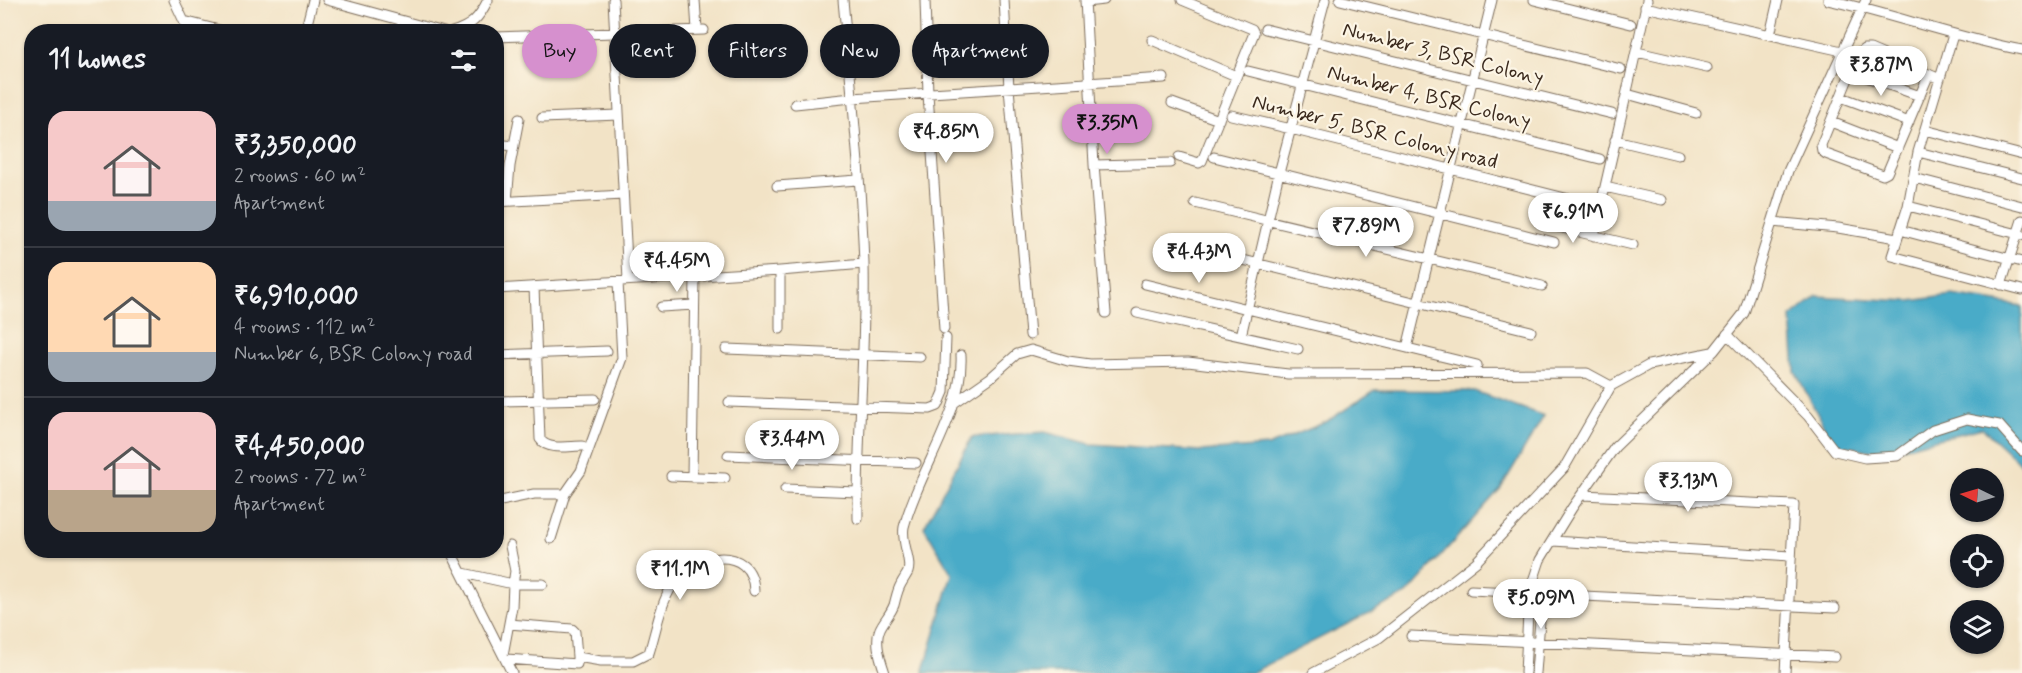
<!DOCTYPE html>
<meta charset="utf-8">
<style>
:root{--surface:#171b24;--page:#242831;--text:#f1f3f6;--muted:#9ea1a6;--line:#363941;--accent:#d690ce}
body{margin:0;font-family:Mynerve,sans-serif;background:var(--page);color:var(--text);height:100vh;display:flex;flex-direction:column;font-size:22px;white-space:nowrap}
*{box-sizing:border-box;margin:0}
p{font-size:20px;color:var(--muted)}
.icon{flex:none;width:33px;height:33px;fill:none;stroke:currentColor;stroke-width:2;stroke-linecap:round;stroke-linejoin:round}
.map{position:relative;flex:1;overflow:hidden}
.sheet{position:absolute;left:24px;top:24px;width:480px;height:534px;display:flex;flex-direction:column;background:var(--surface);border-radius:24px;box-shadow:0 2px 4px #0004}
.sheet>*{flex:none}
.guide{position:absolute;left:522px;top:24px;width:570px;height:54px;display:flex;gap:12px}
.needle{width:39px;rotate:275deg}
.fabs{position:absolute;left:1950px;top:468px;display:grid;gap:12px}
.fabs a{display:grid;place-items:center;width:54px;height:54px;border-radius:50%;background:var(--surface);box-shadow:0 2px 4px #0004;font-size:30px}
.price{position:absolute;translate:-50% -51px;padding:0 14px;border-radius:21px;background:#fff;color:#222;font-size:20px;line-height:39px;filter:drop-shadow(0 2px 3px #0008)}
.price::after{content:'';position:absolute;left:50%;top:36px;width:18px;height:14px;margin-left:-9px;background:inherit;clip-path:polygon(0 0,100% 0,50% 100%)}
.price.selected{background:var(--accent);color:#111}
ul{padding:0;list-style:none}
li{display:flex;align-items:center;gap:18px;height:150px;padding:0 24px}
li+li{border-top:2px solid var(--line)}
li span{display:grid;place-items:center;flex:none;width:168px;height:120px;border-radius:18px;color:#555}
li>.icon{margin-inline-start:auto}
span .icon{width:72px;height:72px;fill:#fffc;stroke-width:1}
li b{font-size:26px}
h2{display:flex;justify-content:space-between;align-items:center;height:72px;padding:0 24px;font-size:26px}
.pill{padding:0 21px;border-radius:27px;background:var(--surface);box-shadow:0 2px 4px #0004;font-size:21px;line-height:54px}
.pill.selected{background:var(--accent);color:#111}
.map>svg:first-child{display:block}
</style>
<div class="map">
<svg width="2022" height="673" viewBox="0 0 2022 673">
<rect width="100%" height="100%" fill="#fcf5e5"/>
<filter id="ink" filterUnits="userSpaceOnUse"><feTurbulence type="fractalNoise" baseFrequency=".0167" numOctaves="2"/><feDisplacementMap in="SourceGraphic" scale="12" xChannelSelector="R" yChannelSelector="G"/><feConvolveMatrix kernelMatrix="1 2 1 2 8 2 1 2 1" color-interpolation-filters="sRGB"/></filter>
<filter id="wash" filterUnits="userSpaceOnUse"><feTurbulence type="fractalNoise" baseFrequency=".008" numOctaves="4" result="noise"/><feDisplacementMap in="SourceGraphic" scale="24" xChannelSelector="R" yChannelSelector="G"/><feGaussianBlur stdDeviation="1.35" result="paint"/><feColorMatrix in="noise" values="0 0 0 0 0 0 0 0 0 0 0 0 0 0 0 0 0 1.4 0 .05"/><feComposite in="paint" operator="in"/></filter>
<g filter="url(#wash)">
<rect width="100%" height="100%" fill="#f2e3c6"/>
<!-- water -->
<path fill="#48abc8" stroke="#426a73" stroke-width="1.5" d="M1952 295 2022 306V465L1982 428 1883 453 1833 444 1795 371 1791 317 1817 296 1910 301Z
M1375 390 1474 391 1544 416 1501 488 1407 594 1251 673H923L952 574 924 527 972 437 1045 432 1091 444 1201 451 1268 446 1326 422Z"/>
</g>
<g filter="url(#ink)">
<g fill="none" stroke-linecap="round" stroke-linejoin="round">
<!-- minor casing -->
<g stroke="#7b6b59" stroke-width="11">
<path id="minor" d="M174 0 189 32
M327 0 444 32
M613 0 628 280
M695 0 697 30
M843 0C851 88 861 176 864 264 866 349 857 434 858 519
M925 0 928 94 944 329
M1004 0 1009 88 1030 335
M1085 0 1094 165 1106 313
M1340 0 1621 69
M1534 0 1631 24
M1828 0C1893 14 1956 38 2022 50
M1085 2 1104 0
M1645 7 1842 51
M184 21 227 32
M1265 29 1612 114
M305 32 313 0
M452 32C472 26 479 18 488 0
M1770 35 1778 0
M1953 35 1918 152 1908 206 1892 256 2022 290
M496 37 704 30
M1152 40 1236 76
M1637 52 1707 68
M1248 71 1600 159
M1852 72 1920 96
M1929 74 1887 173 1883 175 1826 154 1822 151 1821 145 1858 54 1864 49H1870L1940 79
M1627 94 1696 113
M1841 97 1909 122
M1172 103 1219 120
M795 104 852 98 1164 78
M1231 115 1291 129 1581 202
M542 118 619 115
M1831 122 1898 148
M1925 130 2022 155
M1615 140 1678 155
M496 144 514 146
M1918 152 2022 178
M1179 157 1199 163 1202 161 1254 33 1252 29 1182 0
M1214 157 1554 242
M1094 165 1170 163
M1914 178 2022 206
M777 186 858 180
M1605 187 1662 200
M507 201 510 166 519 119
M496 202 623 195
M1195 203 1542 286
M1908 206 2022 235
M1772 222 1838 228 1897 238
M1558 227 1633 245
M1900 230 2022 262
M1594 236C1611 157 1631 79 1647 0
M1174 243 1531 331
M1145 284 1477 365
M2001 285 2022 220
M534 287 540 439C548 451 569 446 582 446
M496 289 780 271 864 264
M661 307 694 305
M1137 313 1298 349
M780 329V271
M1727 334 1808 416 1835 451 1865 458 1897 456 1933 430 1967 419 1999 425 2022 451
M1241 336 1279 173 1325 0
M1407 348 1492 0
M726 349 920 357
M496 355 607 351
M498 401 595 399
M729 402 930 409 938 406 944 392 946 338
M954 403 990 378 1017 354 1031 350 1068 361 1090 364 1188 362 1288 374 1587 373 1611 386
M728 455 916 463
M671 476 725 478
M692 477 695 276
M785 489 857 492
M565 494 581 471 622 358 618 282
M1583 495 1794 505 1785 673
M496 502 534 494H565L551 539
M1553 541 1790 556
M450 550 512 673
M463 573 513 584 515 571 510 546
M1471 590 1529 593
M1542 594 1835 608
M509 624 572 629 575 632 577 657
M1411 636 1835 657
M503 655 512 607 513 584H543
M506 659 577 664V657L601 661H633L649 653C656 631 660 605 672 586 690 554 753 542 754 591
M885 673C880 658 873 639 882 625 886 618 891 613 894 605 896 598 897 591 901 584 903 580 906 576 908 572 912 560 901 543 904 527 918 472 964 412 961 355
M1313 673 1379 638 1476 562 1564 468 1611 386 1649 365 1712 352
M1525 673 1529 593 1540 560 1572 508 1615 447 1714 351 1744 313 1788 171 1866 0
M1536 673 1542 594 1538 589"/>
</g>
<!-- minor -->
<use href="#minor" stroke="#fff" stroke-width="9"/>
</g>
</g>
<g text-anchor="middle" dominant-baseline="central" stroke-width="4.5" stroke-linejoin="round" paint-order="stroke">
<!-- street labels -->
<g font-size="21" fill="#3b2a1e" stroke="#fcf5e5">
<text transform="translate(1443 54) rotate(14)">Number 3, BSR Colony</text>
<text transform="translate(1429 97) rotate(14)">Number 4, BSR Colony</text>
<text transform="translate(1375 132) rotate(14)">Number 5, BSR Colony road</text>
</g>
</g>
</svg>
<div class="fabs">
<a><svg class="needle" viewBox="-14 -14 28 28"><path d="M0-13l5 13h-10z" fill="#e53935"/><path d="M0 13l5-13h-10z" fill="#9ea1a6"/></svg></a>
<a><svg class="icon" aria-label="locate" viewBox="0 0 24 24"><circle cx="12" cy="12" r="6"/><path d="M12 2v4M12 18v4M2 12h4M18 12h4"/></svg></a>
<a><svg class="icon" aria-label="layers" viewBox="0 0 24 24"><path d="M12 4l9 5-9 5-9-5zM3 14l9 5 9-5"/></svg></a>
</div>
<b class="price" style="left:1881px;top:97px">₹3.87M</b>
<b class="price selected" style="left:1107px;top:155px">₹3.35M</b>
<b class="price" style="left:946px;top:164px">₹4.85M</b>
<b class="price" style="left:1573px;top:244px">₹6.91M</b>
<b class="price" style="left:1366px;top:258px">₹7.89M</b>
<b class="price" style="left:1199px;top:284px">₹4.43M</b>
<b class="price" style="left:677px;top:293px">₹4.45M</b>
<b class="price" style="left:792px;top:471px">₹3.44M</b>
<b class="price" style="left:1688px;top:513px">₹3.13M</b>
<b class="price" style="left:680px;top:601px">₹11.1M</b>
<b class="price" style="left:1541px;top:630px">₹5.09M</b>
<div class="guide">
<a class="pill selected">Buy</a>
<a class="pill">Rent</a>
<a class="pill">Filters</a>
<a class="pill">New</a>
<a class="pill">Apartment</a>
</div>
<section class="sheet">
<h2>11 homes<svg class="icon" aria-label="filters" viewBox="0 0 24 24"><path d="M4 7h16M4 17h16"/><circle cx="9" cy="7" r="2"/><circle cx="15" cy="17" r="2"/></svg></h2>
<ul>
<li><span style="background:linear-gradient(#f6c9c9 75%,#9aa5b1 0)"><svg class="icon" aria-label="home" viewBox="0 0 24 24"><path d="M3 11l9-7 9 7M6 9v11h12V9"/></svg></span><div><b>₹3,350,000</b><p>2 rooms · 60 m²</p><p>Apartment</p></div></li>
<li><span style="background:linear-gradient(#ffd9b3 75%,#9aa5b1 0)"><svg class="icon" aria-label="home" viewBox="0 0 24 24"><path d="M3 11l9-7 9 7M6 9v11h12V9"/></svg></span><div><b>₹6,910,000</b><p>4 rooms · 112 m²</p><p>Number 6, BSR Colony road</p></div></li>
<li><span style="background:linear-gradient(#f6c9c9 65%,#b9a48a 0)"><svg class="icon" aria-label="home" viewBox="0 0 24 24"><path d="M3 11l9-7 9 7M6 9v11h12V9"/></svg></span><div><b>₹4,450,000</b><p>2 rooms · 72 m²</p><p>Apartment</p></div></li>
</ul>
</section>
</div>
